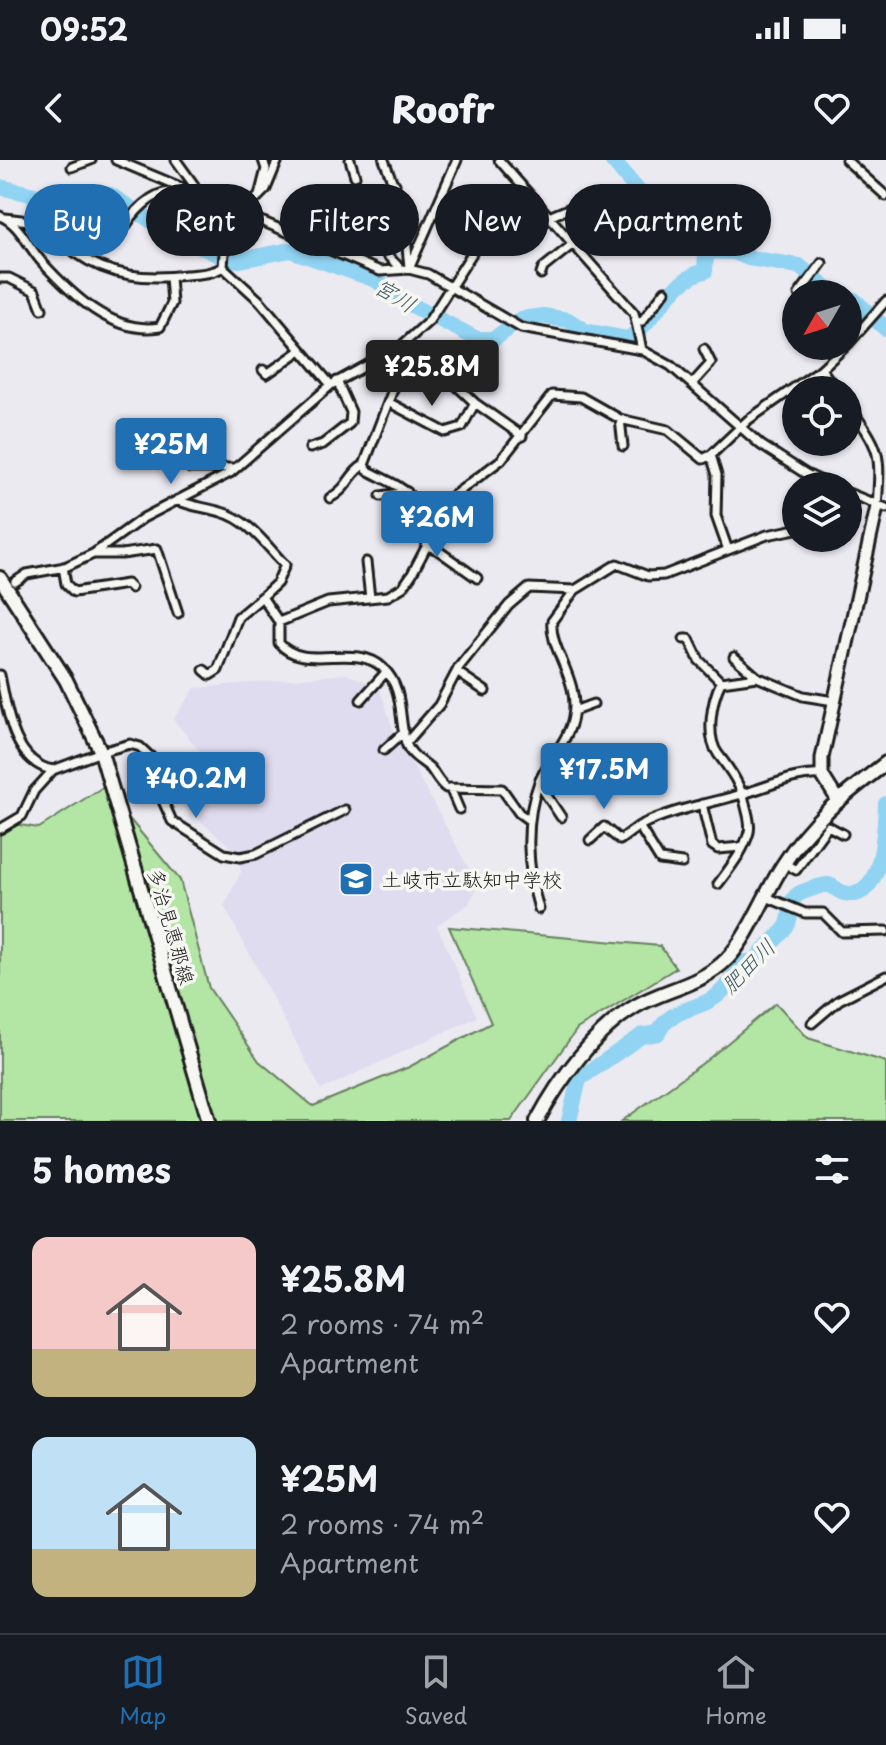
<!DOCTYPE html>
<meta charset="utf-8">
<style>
:root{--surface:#171b24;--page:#20242c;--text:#f1f3f6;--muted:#9ea1a6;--line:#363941;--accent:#1f6fb2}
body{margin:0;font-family:"Playpen Sans","Klee One",sans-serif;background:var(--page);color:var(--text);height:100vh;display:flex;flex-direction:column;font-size:30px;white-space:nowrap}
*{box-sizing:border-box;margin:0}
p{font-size:26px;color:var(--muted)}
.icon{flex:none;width:44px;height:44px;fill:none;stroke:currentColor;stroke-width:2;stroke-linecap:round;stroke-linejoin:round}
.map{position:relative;height:961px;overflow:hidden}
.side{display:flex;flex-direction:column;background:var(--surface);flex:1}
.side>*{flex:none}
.top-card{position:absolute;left:24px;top:24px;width:838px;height:72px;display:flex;gap:16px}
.needle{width:52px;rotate:231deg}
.fabs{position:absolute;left:782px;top:120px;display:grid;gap:16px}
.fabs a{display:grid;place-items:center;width:80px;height:80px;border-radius:50%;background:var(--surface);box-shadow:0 2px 6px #0004;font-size:40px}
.price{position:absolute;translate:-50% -68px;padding:0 18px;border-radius:8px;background:var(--accent);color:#fff;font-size:26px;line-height:52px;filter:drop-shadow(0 2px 4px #0008)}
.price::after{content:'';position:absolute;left:50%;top:48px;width:24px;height:18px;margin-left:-12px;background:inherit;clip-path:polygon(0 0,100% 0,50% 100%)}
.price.active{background:#222;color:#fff}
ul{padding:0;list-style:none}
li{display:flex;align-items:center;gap:24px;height:200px;padding:0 32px}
li span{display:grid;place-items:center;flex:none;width:224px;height:160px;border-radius:16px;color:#555}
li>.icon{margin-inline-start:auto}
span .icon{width:96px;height:96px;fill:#fffc;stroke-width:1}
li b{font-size:34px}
h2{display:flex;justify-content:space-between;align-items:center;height:96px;padding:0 32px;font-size:34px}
.tag{padding:0 28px;border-radius:36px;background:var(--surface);box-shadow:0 2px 6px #0004;font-size:28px;line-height:72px}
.tag.active{background:var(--accent);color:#fff}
.status{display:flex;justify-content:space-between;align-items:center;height:56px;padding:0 40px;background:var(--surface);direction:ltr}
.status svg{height:22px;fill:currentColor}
header{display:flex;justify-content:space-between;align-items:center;height:104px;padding:0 32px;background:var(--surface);font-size:36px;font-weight:800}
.tabs{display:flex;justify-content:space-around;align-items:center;height:112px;border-top:2px solid var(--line);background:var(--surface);font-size:22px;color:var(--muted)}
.tabs a{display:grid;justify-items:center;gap:4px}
.tabs .active{color:var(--accent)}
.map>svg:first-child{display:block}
</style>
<div class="status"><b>09:52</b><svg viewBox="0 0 49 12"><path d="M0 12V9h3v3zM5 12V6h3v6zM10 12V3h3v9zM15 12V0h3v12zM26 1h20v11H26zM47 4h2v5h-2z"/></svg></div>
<header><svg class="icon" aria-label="back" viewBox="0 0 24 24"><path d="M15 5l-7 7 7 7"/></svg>Roofr<svg class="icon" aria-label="heart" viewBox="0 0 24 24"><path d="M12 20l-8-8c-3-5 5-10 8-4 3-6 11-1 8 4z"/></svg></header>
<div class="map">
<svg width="886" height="961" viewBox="0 0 886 961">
<rect width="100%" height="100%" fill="#eceaf1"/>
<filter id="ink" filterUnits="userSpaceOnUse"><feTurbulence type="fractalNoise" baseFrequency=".0125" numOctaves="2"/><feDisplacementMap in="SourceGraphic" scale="16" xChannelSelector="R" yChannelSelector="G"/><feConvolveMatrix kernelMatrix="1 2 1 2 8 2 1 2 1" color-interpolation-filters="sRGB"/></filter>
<g filter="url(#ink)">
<!-- built -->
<path fill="#e0dcef" d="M346 514 379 526 393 569 478 725 469 744 437 765 477 857 321 930 224 746 241 712 236 692 176 640 203 595 173 559 195 528Z"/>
<!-- green -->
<path fill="#b3e5a5" stroke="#688060" stroke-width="2" d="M103 627 180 720 209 828 259 901 313 946 409 907 491 863 449 767 660 786 676 808 577 869 511 961H0V662L39 668Z
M776 843 808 878 886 902V961H622L707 900Z"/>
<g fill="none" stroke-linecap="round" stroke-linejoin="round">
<!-- river -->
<path stroke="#91d3f2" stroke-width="16" d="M612 0 660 57 706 91 734 92 748 98 799 106 833 134
M0 27 69 43 110 35 166 70 227 99 240 100 290 90 376 120 406 142 477 179H494L521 159 543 156 568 160 585 171 628 179C656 160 671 119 705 111L706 91
M848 139 854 140 886 169
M569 961 579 919 641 876 658 873C670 846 703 851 721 832 730 824 737 811 746 802H754C764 788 778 779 787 766 793 755 787 740 800 733 806 731 822 724 828 725 834 726 839 732 844 733 883 744 885 667 886 644"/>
<!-- street casing -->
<g stroke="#1c1c1c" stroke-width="13">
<path id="street" d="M116 0 380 111 409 109 428 114 521 168 642 190 671 206 761 285 806 314 832 326
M176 0 194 25 193 33
M278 0 266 29 249 46 224 93 223 107 260 141 331 225
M350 0 355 16
M384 0 403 49 409 107
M499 0 634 153 642 190
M846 0 886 36
M72 7 91 0
M369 35 395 24
M259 36 266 9 263 0
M0 56C19 63 28 86 41 101 70 133 112 175 160 167L172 143 170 117
M5 58 53 64C60 73 67 87 76 93 110 117 147 120 186 115 198 114 212 114 223 107
M122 72C131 55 153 28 176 33 183 34 192 39 199 42L205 37
M380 82 385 93 401 109
M409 109 457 0
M541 114 543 108 573 84
M0 118H9L35 131 42 149
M799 134 822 103
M636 163 642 161 665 131
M848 184 886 141
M405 191 441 211 475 243 522 276
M821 209 837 230
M263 210 267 214 301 190
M692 224 711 203 704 189
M390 243 445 272 462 267 475 243
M848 245C881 290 881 291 877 347
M620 259 623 286
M310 288 323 284 350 263 351 252 337 221
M177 296 190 308H235
M364 305 367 310C400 328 415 328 424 368
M848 333 886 348
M381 336 407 332
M330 338C349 328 349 313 364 305L407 193
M177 340C192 347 206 347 221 352 248 359 266 385 285 405L277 423 262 437 279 462
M426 386 436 389 477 418
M728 390 767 375 796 369
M93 394H122L157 389 178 453
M366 402 370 438
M63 407 66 424 74 432 127 424 131 428
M15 422 27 414 65 407 93 394 143 358 230 313 331 225 400 187 429 161 476 87 585 42
M684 479H689L699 500 721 522 757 517 803 536 834 541
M734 497 757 517
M204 510 210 515 218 510 238 457 262 437
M457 512 485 531
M0 515C7 549 13 603 53 610
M361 540 386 512
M574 551 593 544
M406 583 439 545 459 507 509 445 529 428 575 430
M384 590 404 572
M539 624 561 657
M450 628 459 649
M702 644 712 685 718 689 741 687
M530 661 519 653 502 629 446 628C439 623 436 616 431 609 423 601 410 596 406 583 398 558 405 529 383 508 355 481 304 513 279 483V462L328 442 388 436 403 427 412 414 453 336 501 300 552 235 581 237 620 259 668 270 703 299 711 295
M0 669 22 656 34 631 53 610 101 592 130 584 140 587 155 601 163 641 172 661 224 694 240 697 256 694 345 650
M590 680 604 667 620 680 639 666
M682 703 660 700 639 666C673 649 709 644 745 633 771 626 794 613 822 615
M784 703 796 710 828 666 843 674
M718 724C729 709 744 691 749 672 751 664 748 655 746 647 741 625 731 611 718 594 705 576 712 540 721 522
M764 736 805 753H823L842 772 886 771
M539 749C527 709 524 662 539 622 548 600 570 579 573 556 580 519 549 490 552 461L575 430 617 404 648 416 664 415 728 390 716 356 717 315 711 295 748 260 821 209 846 186
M812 863 839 840 886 816"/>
</g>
<!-- secondary casing -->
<g stroke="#1c1c1c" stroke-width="17">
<path id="secondary" d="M837 639 822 615V598L877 347"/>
</g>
<!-- primary casing -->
<g stroke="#1c1c1c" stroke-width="18">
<path id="primary" d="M0 418 66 520 101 592 209 961
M537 961C559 920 595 870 636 846 666 829 701 825 727 799 749 776 765 733 783 705 812 659 844 635 886 603"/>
</g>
<!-- street -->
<use href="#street" stroke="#f6f6f2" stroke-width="7"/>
<!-- secondary -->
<use href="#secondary" stroke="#f6f6f2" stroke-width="11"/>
<!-- primary -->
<use href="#primary" stroke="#f6f6f2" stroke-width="12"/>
</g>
</g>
<!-- icons -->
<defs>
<g id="school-square" transform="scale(1.8)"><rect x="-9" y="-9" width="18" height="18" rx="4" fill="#1f6fb2" stroke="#f6f6f2"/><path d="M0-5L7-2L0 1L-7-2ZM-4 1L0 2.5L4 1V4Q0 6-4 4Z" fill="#fff"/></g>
</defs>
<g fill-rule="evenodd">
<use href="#school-square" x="356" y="719"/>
</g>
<g text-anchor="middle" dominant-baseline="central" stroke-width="7" stroke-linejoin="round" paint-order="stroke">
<!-- poi labels -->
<g font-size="20" fill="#1c1c1c" stroke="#f6f6f2" text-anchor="start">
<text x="382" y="719">土岐市立駄知中学校</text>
</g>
<!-- street labels -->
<g font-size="20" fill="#1c1c1c" stroke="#f6f6f2">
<text transform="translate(172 766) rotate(74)">多治見恵那線</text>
</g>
<!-- water labels -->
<g font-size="22" font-style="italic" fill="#455c67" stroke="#f6f6f2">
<text transform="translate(396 134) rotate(31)">宮川</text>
<text transform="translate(747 805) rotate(-45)">肥田川</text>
</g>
</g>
</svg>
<div class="fabs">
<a><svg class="needle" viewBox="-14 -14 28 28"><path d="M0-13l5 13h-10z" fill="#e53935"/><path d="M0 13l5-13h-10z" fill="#9ea1a6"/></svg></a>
<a><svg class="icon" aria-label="locate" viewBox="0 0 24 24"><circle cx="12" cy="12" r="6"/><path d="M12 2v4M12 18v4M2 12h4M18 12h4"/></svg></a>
<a><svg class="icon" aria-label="layers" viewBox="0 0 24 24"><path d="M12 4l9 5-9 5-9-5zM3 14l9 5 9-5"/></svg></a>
</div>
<b class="price active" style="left:432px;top:248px">¥25.8M</b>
<b class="price" style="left:171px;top:326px">¥25M</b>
<b class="price" style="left:437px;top:399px">¥26M</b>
<b class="price" style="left:604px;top:651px">¥17.5M</b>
<b class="price" style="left:196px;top:660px">¥40.2M</b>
<div class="top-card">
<a class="tag active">Buy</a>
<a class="tag">Rent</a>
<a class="tag">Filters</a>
<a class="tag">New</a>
<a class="tag">Apartment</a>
</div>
</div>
<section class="side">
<h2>5 homes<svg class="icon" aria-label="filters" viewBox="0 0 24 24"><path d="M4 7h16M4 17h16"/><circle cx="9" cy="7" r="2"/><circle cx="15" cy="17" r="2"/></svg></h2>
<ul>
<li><span style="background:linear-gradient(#f6c9c9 70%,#c2b280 0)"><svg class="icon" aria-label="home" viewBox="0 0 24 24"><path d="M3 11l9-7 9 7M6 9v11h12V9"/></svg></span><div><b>¥25.8M</b><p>2 rooms · 74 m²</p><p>Apartment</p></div><svg class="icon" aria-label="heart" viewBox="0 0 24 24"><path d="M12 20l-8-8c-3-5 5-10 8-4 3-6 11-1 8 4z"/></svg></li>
<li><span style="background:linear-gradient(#bfe0f5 70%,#c2b280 0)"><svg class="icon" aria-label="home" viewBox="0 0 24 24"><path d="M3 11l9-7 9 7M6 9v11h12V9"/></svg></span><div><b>¥25M</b><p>2 rooms · 74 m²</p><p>Apartment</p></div><svg class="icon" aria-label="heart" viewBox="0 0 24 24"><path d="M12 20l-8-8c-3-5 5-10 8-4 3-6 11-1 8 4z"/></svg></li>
</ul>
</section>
<nav class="tabs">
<a class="active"><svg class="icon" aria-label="map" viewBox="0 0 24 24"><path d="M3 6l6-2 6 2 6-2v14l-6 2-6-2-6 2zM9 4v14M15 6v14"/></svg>Map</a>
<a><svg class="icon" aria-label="saved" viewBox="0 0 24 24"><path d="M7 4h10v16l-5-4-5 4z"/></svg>Saved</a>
<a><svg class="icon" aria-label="home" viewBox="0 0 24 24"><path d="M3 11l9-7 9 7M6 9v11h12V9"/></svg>Home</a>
</nav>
